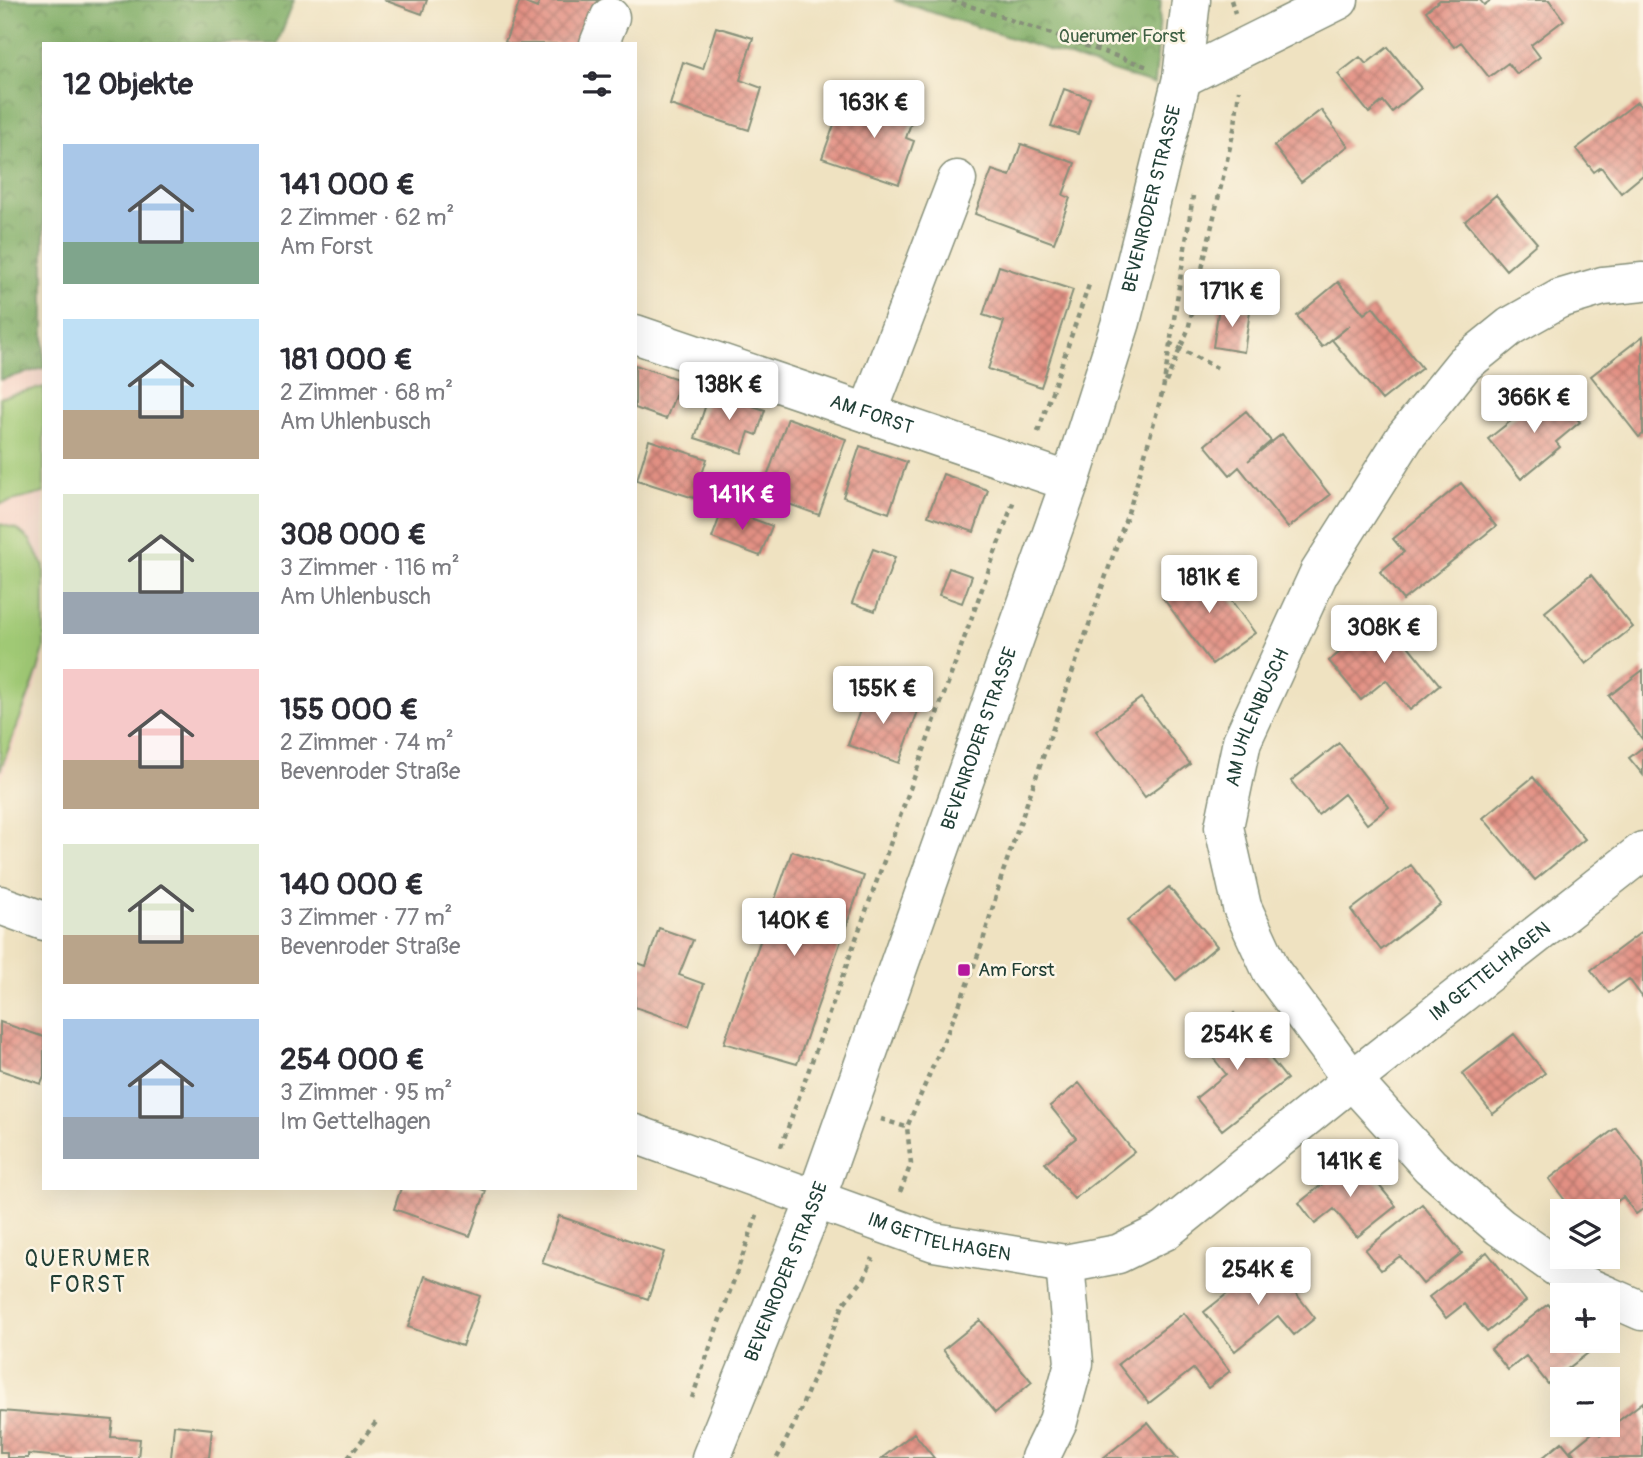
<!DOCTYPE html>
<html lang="de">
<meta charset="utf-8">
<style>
:root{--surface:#fff;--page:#f2f2f3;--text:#2b2b33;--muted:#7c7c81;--accent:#b5179e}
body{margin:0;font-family:Pangolin,sans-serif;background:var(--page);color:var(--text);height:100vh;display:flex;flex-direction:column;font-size:26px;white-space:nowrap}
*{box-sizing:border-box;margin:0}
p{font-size:23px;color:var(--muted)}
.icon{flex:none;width:38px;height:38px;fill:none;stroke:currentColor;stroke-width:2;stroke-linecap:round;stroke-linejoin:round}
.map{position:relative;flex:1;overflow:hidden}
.sheet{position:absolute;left:42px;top:42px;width:595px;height:1148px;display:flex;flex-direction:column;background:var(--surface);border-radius:0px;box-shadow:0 7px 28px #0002}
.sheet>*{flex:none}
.buttons{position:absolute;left:1550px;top:1199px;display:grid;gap:14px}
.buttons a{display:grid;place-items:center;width:70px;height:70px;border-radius:0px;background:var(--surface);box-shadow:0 7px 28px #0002;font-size:35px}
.price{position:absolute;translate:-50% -60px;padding:0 16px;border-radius:7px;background:#fff;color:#222;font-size:23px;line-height:46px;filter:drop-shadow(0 2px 4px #0008)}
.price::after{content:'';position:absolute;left:50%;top:42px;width:21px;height:16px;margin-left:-10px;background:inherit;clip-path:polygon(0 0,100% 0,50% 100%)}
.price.on{background:var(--accent);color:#fff}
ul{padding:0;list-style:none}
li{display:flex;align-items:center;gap:21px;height:175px;padding:0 21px}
li span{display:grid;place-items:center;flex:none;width:196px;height:140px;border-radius:0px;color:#555}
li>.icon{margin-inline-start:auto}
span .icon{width:84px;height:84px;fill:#fffc;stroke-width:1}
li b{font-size:30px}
h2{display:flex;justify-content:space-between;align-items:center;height:84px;padding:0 21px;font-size:30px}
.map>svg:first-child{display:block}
</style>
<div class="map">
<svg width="1643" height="1458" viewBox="0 0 1643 1458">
<defs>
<pattern id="forest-crowns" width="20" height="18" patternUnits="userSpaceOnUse" patternTransform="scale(1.75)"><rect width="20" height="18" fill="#80ad66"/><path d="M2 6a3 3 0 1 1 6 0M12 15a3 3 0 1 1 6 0" fill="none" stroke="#688e55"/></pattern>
<pattern id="building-cross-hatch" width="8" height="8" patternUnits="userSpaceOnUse" patternTransform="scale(1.75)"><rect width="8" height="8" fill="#e39184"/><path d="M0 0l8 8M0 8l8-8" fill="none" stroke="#b7786d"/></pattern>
</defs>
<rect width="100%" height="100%" fill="#fcf5e5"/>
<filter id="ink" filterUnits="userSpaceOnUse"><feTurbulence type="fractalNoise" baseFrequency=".0143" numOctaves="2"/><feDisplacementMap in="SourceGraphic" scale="14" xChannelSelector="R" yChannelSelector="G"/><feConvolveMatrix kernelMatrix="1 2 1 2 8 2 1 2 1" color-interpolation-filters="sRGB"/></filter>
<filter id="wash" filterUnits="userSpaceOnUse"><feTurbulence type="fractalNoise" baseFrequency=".00686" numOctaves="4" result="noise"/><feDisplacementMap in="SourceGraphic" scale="28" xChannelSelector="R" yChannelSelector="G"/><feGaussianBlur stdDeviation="1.57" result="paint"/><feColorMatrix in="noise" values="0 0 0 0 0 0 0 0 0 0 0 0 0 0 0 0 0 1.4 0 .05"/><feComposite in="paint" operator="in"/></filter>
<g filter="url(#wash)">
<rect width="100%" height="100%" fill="#efe2c1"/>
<!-- built -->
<path fill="#f6d1c5" d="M44 368V664L0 782V380Z"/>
<!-- green -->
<path fill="#a0c975" stroke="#608354" stroke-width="2" d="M44 387V493L0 504V397Z
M0 524 17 529 30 540 44 566V649L38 671 0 771Z"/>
<!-- forest -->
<path fill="url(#forest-crowns)" stroke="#50754d" stroke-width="2" d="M0 0H294L277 44H44V368L0 380Z
M894 0H1161L1155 85Z"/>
<g id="blocks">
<!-- building -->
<path fill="url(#building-cross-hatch)" d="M384 0H427L422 14Z
M540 0H607L591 44H511L505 42 520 1 537 8Z
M1440 0H1480L1484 5 1491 0H1549L1564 20 1531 45 1540 57 1517 74 1508 63 1489 77 1461 42 1454 47 1426 11Z
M716 27 753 38 740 80 762 88 749 130 670 105 683 62 703 69Z
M1388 47 1421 88 1392 112 1383 101 1369 113 1338 74 1360 57 1366 64Z
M1064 89 1090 98 1078 134 1051 126Z
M874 93 916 108 906 138 914 141 899 184 822 158 838 114 863 123Z
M1637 102 1643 109V175L1621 193 1601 167 1594 172 1576 149Z
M1321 110 1348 146 1301 182 1274 146Z
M1021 144 1075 163 1063 195 1070 198 1054 243 975 214 992 170 1010 176Z
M1496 195 1537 243 1506 270 1465 221Z
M999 266 1073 290 1041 387 988 369 1004 322 983 315Z
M1338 282 1364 314 1373 307 1422 368 1382 400 1332 340 1350 325 1322 347 1297 316Z
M1219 306 1250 311 1244 352 1213 347Z
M1643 336V434L1639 437 1591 376Z
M635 365 681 380 666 419 635 408Z
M1554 391 1580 422 1556 442 1560 447 1521 479 1488 439 1526 409 1528 413Z
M710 392 765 410 757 435 749 432 742 453 695 438Z
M1246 411 1271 441 1248 461 1282 434 1330 495 1288 528 1239 467 1230 475 1205 445Z
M788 418 846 439 819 515 761 494Z
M649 440 707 459 694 498 637 480Z
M860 446 907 462 889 513 843 497Z
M943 474 988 490 974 532 928 516Z
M1461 483 1496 526 1403 600 1380 572 1404 552 1393 539Z
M723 508 772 526 760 556 712 538Z
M873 549 895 557 875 611 852 603Z
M1206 566 1255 633 1212 664 1163 598Z
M949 568 972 576 962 603 939 595Z
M1591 575 1633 627 1586 664 1545 612Z
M1384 616 1440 685 1410 710 1386 680 1361 700 1329 661Z
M1643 670V740L1609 696Z
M867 690 919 708 899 763 848 745Z
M1141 698 1190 764 1145 797 1096 731Z
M1339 743 1389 807 1367 824 1344 794 1318 815 1291 781Z
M1643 747V775L1629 758Z
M1533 777 1585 839 1535 880 1483 818Z
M792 851 864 876 797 1064 724 1043Z
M1411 865 1441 904 1381 950 1351 910Z
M1169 887 1217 946 1176 980 1127 921Z
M659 928 693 940 679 975 704 984 689 1026 635 1007V962L646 966Z
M1643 931V998L1629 979 1609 993 1591 970Z
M1234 1013 1287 1079 1222 1130 1196 1098 1226 1074 1199 1040Z
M0 1022 44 1037V1077L41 1084 0 1070Z
M1514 1034 1545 1073 1493 1114 1462 1074Z
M1079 1083 1134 1152 1074 1199 1045 1163 1076 1138 1050 1106Z
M1616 1128 1643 1163V1209L1636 1214 1623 1197 1604 1211H1573L1549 1179Z
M1356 1157 1396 1206 1357 1237 1334 1209 1315 1224 1299 1203Z
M401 1188H479L486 1191 470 1236 394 1209Z
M1422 1204 1462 1253 1423 1284 1400 1256 1381 1270 1365 1250Z
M559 1216 664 1252 648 1299 542 1263Z
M1487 1252 1526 1301 1487 1332 1464 1304 1446 1318 1429 1297Z
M1270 1260 1315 1318 1294 1335 1278 1316 1235 1351 1204 1312Z
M425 1276 480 1296 462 1346 408 1327Z
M1548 1304 1563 1321V1340H1578L1588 1353 1548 1384 1526 1356 1508 1370 1491 1349Z
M1184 1313 1230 1371 1208 1388 1193 1369 1149 1403 1118 1364Z
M980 1320 1032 1382 995 1413 943 1350Z
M1643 1402V1458H1577L1571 1450 1596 1430 1600 1435Z
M1 1411 113 1420 111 1437 140 1439 138 1458H75L28 1454V1458H7V1452H0Z
M1148 1422 1177 1458H1103Z
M174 1425 212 1429 209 1458H171Z
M914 1433 934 1458H882Z
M1562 1442 1575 1458H1542Z"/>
</g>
</g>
<g filter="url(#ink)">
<use href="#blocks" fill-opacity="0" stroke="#87907a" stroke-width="2"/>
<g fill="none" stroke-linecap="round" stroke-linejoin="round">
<!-- minor casing -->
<g stroke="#87907a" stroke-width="41">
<g id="minor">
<path d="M599 44 610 17"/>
<path d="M1182 78 1339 0"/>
<path id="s1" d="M635 334 1070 482"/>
<path d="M868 413 957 180"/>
<path d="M0 905 44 921"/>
<path id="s2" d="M635 1134 934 1242 1065 1264 1118 1254 1165 1231 1352 1080 1643 851"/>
<path id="s3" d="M1606 1295 1579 1283 1500 1227 1430 1166 1352 1080 1272 972 1242 907 1224 827 1242 741 1319 573 1405 437 1464 364 1511 326 1559 299 1603 286 1643 282"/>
<path d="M1608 1296 1642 1311"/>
<path d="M1040 1458 1058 1421 1074 1363 1065 1264"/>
</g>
</g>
<!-- major casing -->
<g stroke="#87907a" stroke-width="41">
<g id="major">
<path id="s4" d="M711 1458 816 1199 1070 482 1121 322 1182 78 1191 0"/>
</g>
</g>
<!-- path -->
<path stroke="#87907a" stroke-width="4.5" stroke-dasharray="5 5" stroke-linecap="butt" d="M952 0 1148 67
M1231 0 1235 13
M1169 343 1217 368
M1166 382 1188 330 1235 125 1239 90
M1038 432 1090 282
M881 1119 906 1127
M781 1147 1014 500
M900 1192 911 1164 907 1127 960 1003 982 944 1003 872 1131 504 1163 390 1193 196
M692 1398 757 1215
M348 1458 377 1421
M777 1458 795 1423 844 1303 864 1279 873 1258"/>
<!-- minor -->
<use href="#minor" stroke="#fff" stroke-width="38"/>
<!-- major -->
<use href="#major" stroke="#fff" stroke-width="38"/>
</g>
</g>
<!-- markers -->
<rect fill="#b5179e" stroke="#fcf5e5" stroke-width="2.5" x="957" y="963" width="14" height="14" rx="3.5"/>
<g text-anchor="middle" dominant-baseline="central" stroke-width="5" stroke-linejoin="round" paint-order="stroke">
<!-- park labels -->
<g font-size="19" fill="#3f6044" stroke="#fcf5e5">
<text x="1122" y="36">Querumer Forst</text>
</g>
<!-- street labels -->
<g font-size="19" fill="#1f3d34" stroke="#fcf5e5">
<text stroke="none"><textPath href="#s4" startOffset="1335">BEVENRODER STRASSE</textPath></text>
<text stroke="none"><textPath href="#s1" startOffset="250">AM FORST</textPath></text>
<text stroke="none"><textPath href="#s3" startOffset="738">AM UHLENBUSCH</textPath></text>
<text stroke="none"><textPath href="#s4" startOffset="768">BEVENRODER STRASSE</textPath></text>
<text stroke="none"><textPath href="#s2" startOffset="973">IM GETTELHAGEN</textPath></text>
<text stroke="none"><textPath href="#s2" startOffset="322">IM GETTELHAGEN</textPath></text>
<text stroke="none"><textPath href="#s4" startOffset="201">BEVENRODER STRASSE</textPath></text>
</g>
<!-- poi labels -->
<g font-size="19" fill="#1f3d34" stroke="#fcf5e5" text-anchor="start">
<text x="978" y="970">Am Forst</text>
</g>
<!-- quarter labels -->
<g font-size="23" letter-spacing="2" fill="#1f3d34" stroke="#fcf5e5">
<text x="88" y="1258">QUERUMER<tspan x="88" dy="26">FORST</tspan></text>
</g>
</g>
</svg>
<div class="buttons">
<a><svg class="icon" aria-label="layers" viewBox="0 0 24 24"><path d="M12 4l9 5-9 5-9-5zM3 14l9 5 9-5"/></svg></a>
<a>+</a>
<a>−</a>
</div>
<b class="price" style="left:874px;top:140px">163K €</b>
<b class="price" style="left:1232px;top:329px">171K €</b>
<b class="price" style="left:729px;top:422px">138K €</b>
<b class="price" style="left:1534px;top:435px">366K €</b>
<b class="price on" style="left:742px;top:532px">141K €</b>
<b class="price" style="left:1209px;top:615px">181K €</b>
<b class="price" style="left:1384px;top:665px">308K €</b>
<b class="price" style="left:883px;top:726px">155K €</b>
<b class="price" style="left:794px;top:958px">140K €</b>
<b class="price" style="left:1237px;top:1072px">254K €</b>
<b class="price" style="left:1350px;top:1199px">141K €</b>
<b class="price" style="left:1258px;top:1307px">254K €</b>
<section class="sheet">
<h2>12 Objekte<svg class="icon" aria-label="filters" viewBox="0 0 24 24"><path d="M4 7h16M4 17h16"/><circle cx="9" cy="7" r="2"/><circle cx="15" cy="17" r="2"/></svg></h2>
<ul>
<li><span style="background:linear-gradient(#a9c7e8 70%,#7fa58c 0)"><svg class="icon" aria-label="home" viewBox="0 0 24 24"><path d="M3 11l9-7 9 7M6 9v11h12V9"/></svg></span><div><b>141 000 €</b><p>2 Zimmer · 62 m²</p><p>Am Forst</p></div></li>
<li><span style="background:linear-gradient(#bfe0f5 65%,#b9a48a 0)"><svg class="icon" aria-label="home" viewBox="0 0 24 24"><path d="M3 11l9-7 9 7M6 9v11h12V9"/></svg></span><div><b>181 000 €</b><p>2 Zimmer · 68 m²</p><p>Am Uhlenbusch</p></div></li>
<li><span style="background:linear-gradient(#dfe7d0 70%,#9aa5b1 0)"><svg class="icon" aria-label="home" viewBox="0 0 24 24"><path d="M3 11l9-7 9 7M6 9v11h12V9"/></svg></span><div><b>308 000 €</b><p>3 Zimmer · 116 m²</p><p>Am Uhlenbusch</p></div></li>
<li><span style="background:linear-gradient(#f6c9c9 65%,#b9a48a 0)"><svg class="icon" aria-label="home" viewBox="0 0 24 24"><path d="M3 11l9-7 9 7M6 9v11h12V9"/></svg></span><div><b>155 000 €</b><p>2 Zimmer · 74 m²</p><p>Bevenroder Straße</p></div></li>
<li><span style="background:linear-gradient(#dfe7d0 65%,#b9a48a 0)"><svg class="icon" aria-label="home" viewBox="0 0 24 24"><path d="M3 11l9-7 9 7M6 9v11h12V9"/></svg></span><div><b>140 000 €</b><p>3 Zimmer · 77 m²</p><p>Bevenroder Straße</p></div></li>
<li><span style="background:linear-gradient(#a9c7e8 70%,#9aa5b1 0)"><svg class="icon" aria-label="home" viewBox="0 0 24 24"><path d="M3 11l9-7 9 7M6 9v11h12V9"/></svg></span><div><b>254 000 €</b><p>3 Zimmer · 95 m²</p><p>Im Gettelhagen</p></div></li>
</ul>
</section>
</div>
